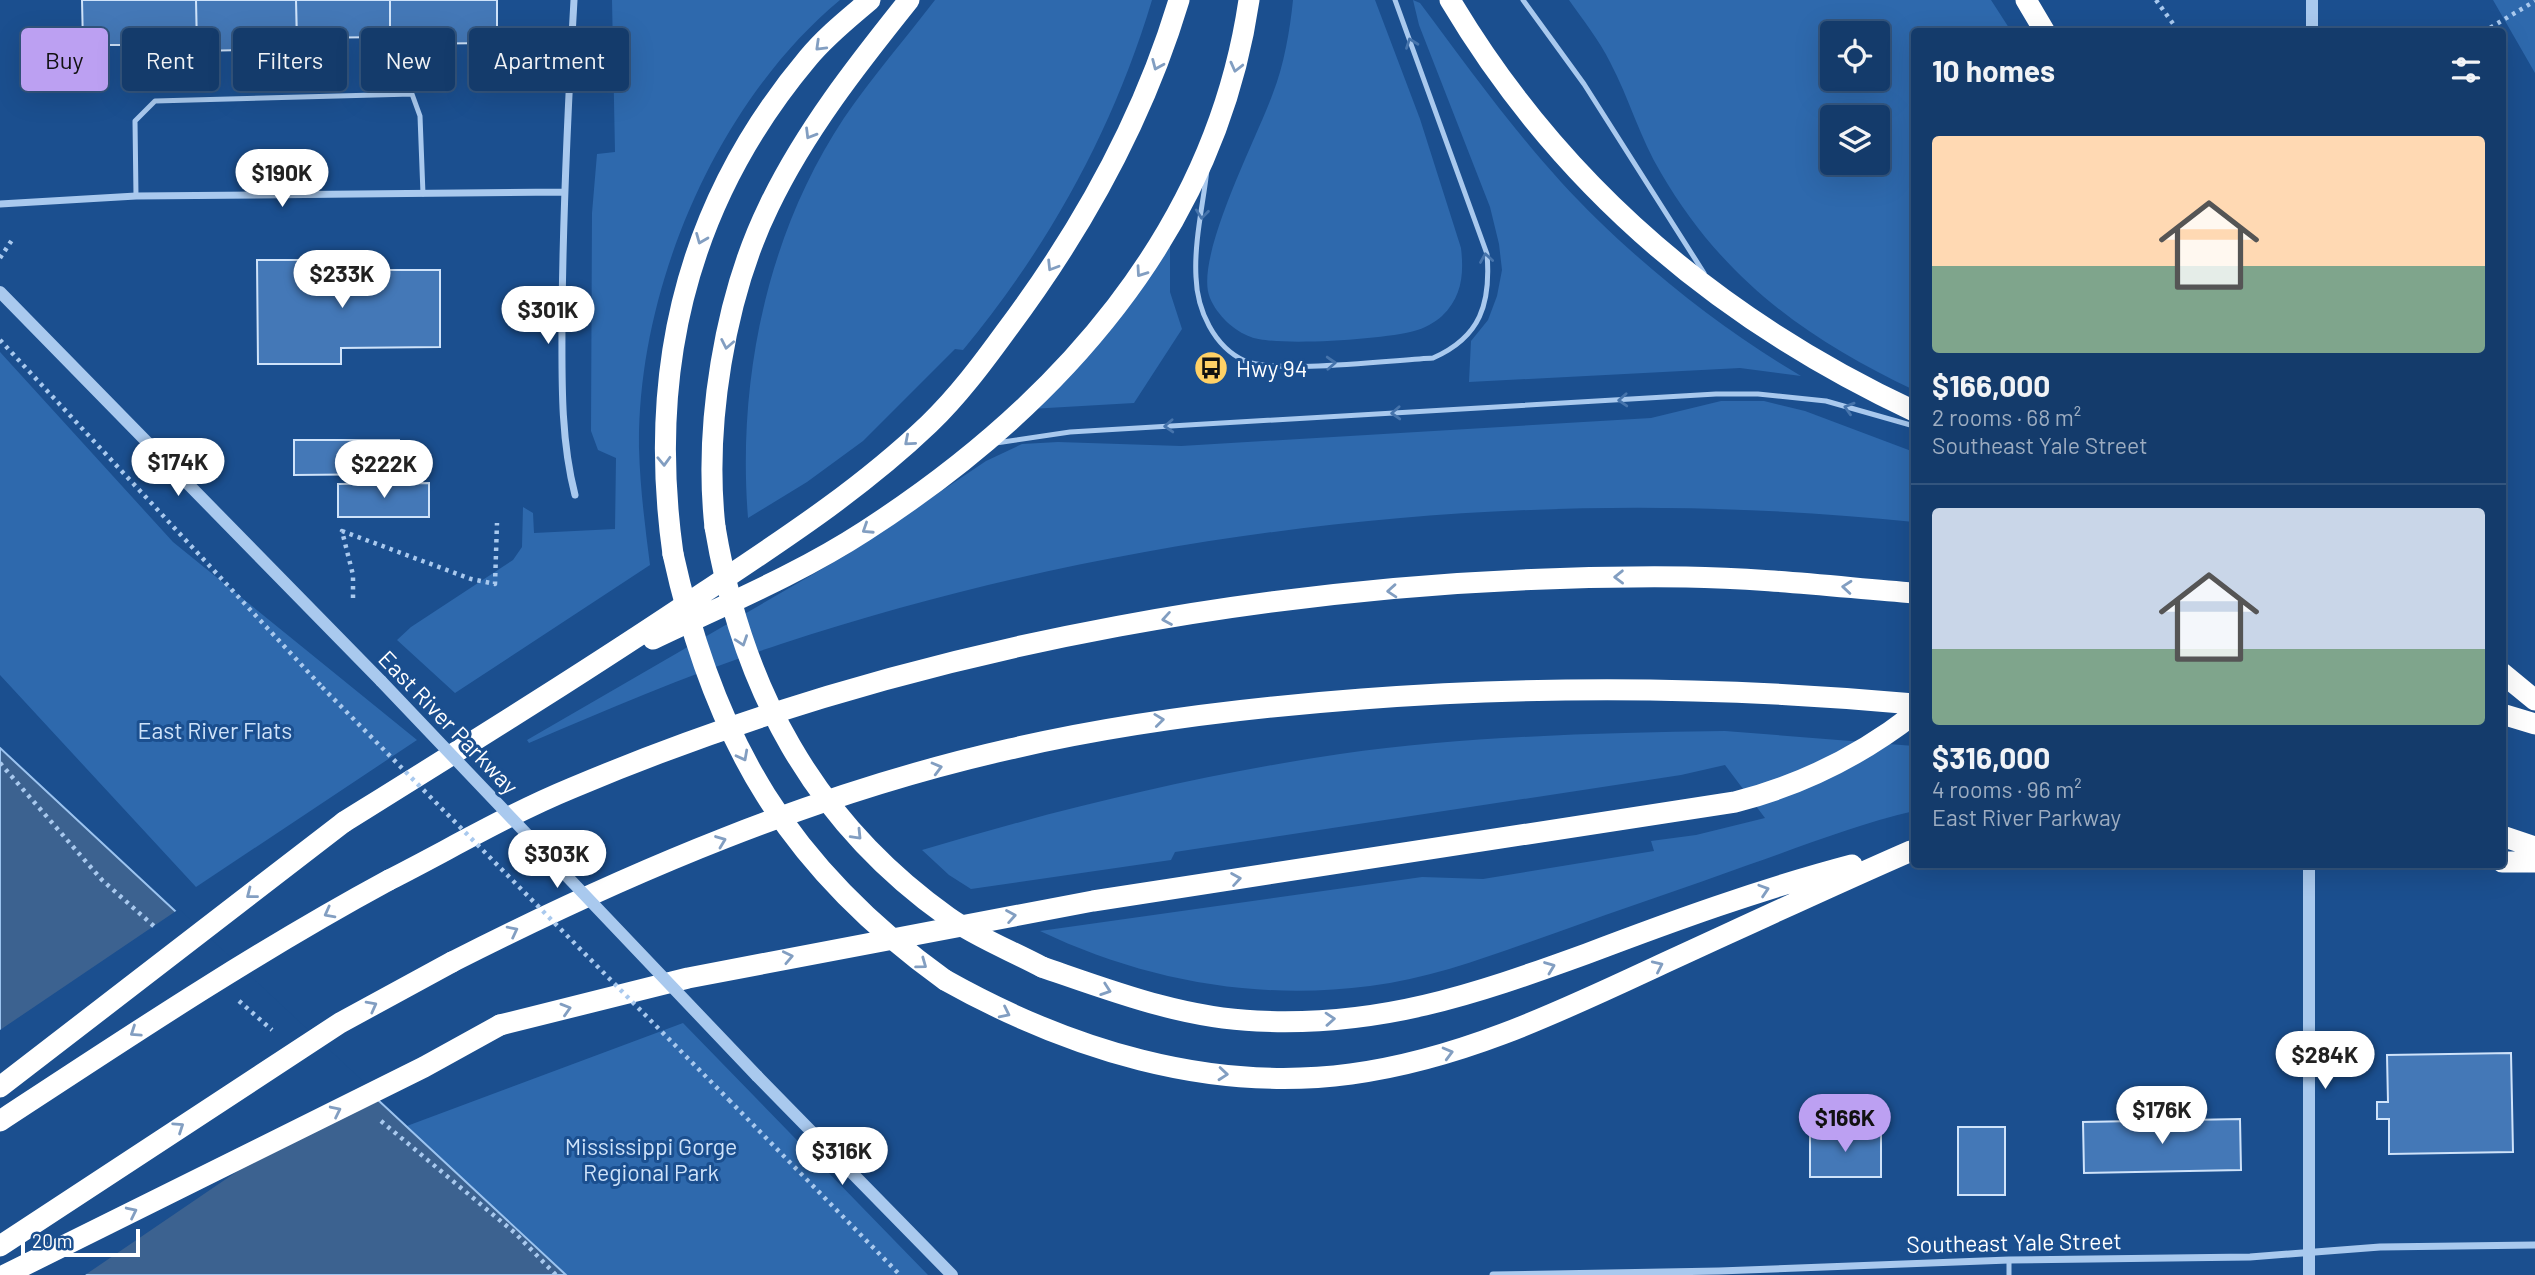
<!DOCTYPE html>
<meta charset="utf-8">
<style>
:root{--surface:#143b6b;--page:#1d4271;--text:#f1f3f6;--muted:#9dadc1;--line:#33557e;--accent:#bca0f2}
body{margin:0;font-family:Barlow,sans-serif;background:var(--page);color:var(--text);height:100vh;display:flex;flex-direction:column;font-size:26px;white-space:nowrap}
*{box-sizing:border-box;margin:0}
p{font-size:23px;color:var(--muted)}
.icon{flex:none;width:38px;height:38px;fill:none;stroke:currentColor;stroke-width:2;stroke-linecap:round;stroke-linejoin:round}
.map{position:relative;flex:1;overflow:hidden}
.drawer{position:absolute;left:1911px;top:28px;width:595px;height:840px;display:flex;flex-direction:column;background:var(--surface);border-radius:7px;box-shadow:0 7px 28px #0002,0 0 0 2px var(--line)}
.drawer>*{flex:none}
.guide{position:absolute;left:21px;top:28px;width:665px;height:63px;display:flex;gap:14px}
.fabs{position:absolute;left:1820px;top:21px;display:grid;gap:14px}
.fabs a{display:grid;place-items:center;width:70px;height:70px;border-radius:7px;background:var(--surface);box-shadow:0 7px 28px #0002,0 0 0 2px var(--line);font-size:35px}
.scale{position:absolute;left:21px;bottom:18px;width:119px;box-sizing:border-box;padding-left:7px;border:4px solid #fff;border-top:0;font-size:19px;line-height:24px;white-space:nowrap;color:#fff;-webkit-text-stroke:5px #1b4f8f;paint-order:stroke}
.price{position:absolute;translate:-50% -60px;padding:0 16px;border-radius:24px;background:#fff;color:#222;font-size:23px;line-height:46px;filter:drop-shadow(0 2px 4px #0008)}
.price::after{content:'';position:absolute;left:50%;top:42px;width:21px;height:16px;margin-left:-10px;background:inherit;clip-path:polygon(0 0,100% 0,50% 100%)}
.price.current{background:var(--accent);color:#111}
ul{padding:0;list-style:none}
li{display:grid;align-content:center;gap:14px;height:371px;padding:0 21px}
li+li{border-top:2px solid var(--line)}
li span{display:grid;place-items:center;height:217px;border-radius:7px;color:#555}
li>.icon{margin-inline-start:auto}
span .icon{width:126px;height:126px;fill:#fffc;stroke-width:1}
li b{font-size:30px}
h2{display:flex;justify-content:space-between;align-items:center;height:84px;padding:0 21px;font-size:30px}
.tag{padding:0 24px;border-radius:7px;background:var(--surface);box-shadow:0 7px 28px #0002,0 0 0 2px var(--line);font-size:24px;line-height:63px}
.tag.current{background:var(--accent);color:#111}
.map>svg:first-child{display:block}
</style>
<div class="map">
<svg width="2535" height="1275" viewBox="0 0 2535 1275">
<rect width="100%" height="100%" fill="#1b4f8f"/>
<!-- green -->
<path fill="#2e69ad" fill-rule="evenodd" d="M612 0H840C717 102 637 288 639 448 640 487 645 526 650 565L455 693 397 640 411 627 513 560 522 547 523 507 533 513 534 533 615 529 616 458 598 450 591 431 592 213 597 154 615 152Z
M935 0H1152C1113 130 1049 246 963 350L955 349 863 441 807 482 748 518C737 380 767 234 844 118 872 77 905 39 935 0Z
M1293 0H1375L1420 119 1461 248C1464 274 1462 297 1442 316 1436 322 1423 329 1414 331 1387 339 1276 347 1251 337 1234 331 1217 315 1210 298 1193 259 1258 136 1273 93 1284 65 1290 30 1293 0Z
M1413 0 1420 3C1465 63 1510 126 1561 182 1628 255 1716 326 1801 376L1740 368 1469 382 1471 341 1488 320 1497 296 1502 270 1499 244 1490 207 1419 25Z
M1569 0H1991L2011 31 1914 32V390C1806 339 1722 278 1661 173 1640 138 1629 98 1610 62 1599 40 1583 20 1569 0ZM1832 33H1878V79H1832ZM1832 117H1878V163H1832Z
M2493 0H2535V73Z
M1170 242V292L1182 329 1134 403 1030 409Z
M0 352 173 542 417 740 196 887 0 675Z
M1721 401H1764L1805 411 1914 452V522C1535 483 1144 525 781 644 695 672 612 707 529 743L527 740 848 554 986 461 1022 444 1058 442 1181 446 1651 418Z
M1725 731 1914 746V811C1857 824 1803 846 1748 865 1685 888 1621 909 1558 932 1497 953 1435 978 1370 986 1256 1001 1143 980 1040 931L1422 877 1483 879 1654 851 1651 841 1696 835 1765 818 1725 765 1681 775 1175 852 1171 860 971 889 949 875 922 850C1059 809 1198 775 1340 754 1467 736 1596 733 1725 731Z
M683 1023 928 1275H534L364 1142Z"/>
<!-- water -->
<path fill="#3c6290" stroke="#9cc4f0" stroke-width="2" d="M0 748 566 1275H0Z"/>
<!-- pier -->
<path fill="#1b4f8f" d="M179 909 381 1098 251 1162 85 1275H0V1030Z"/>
<!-- building -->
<path fill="#4478b7" stroke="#cfe3fa" stroke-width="2" d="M82 0H196L197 45H83Z
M196 0H296L297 49 197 51Z
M296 0H390V37L297 38Z
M390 0H497V43L390 44Z
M257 260H340V270H440V347L341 348V364H258Z
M294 440H399L400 474 294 475Z
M429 483V517H338V484Z
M2511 1053 2513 1152 2389 1154V1119H2377V1102H2388L2387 1055Z
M2240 1119 2241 1170 2084 1173 2083 1122Z
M1958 1127H2005V1195H1958Z
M1810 1129H1863V1135H1881V1177H1810Z"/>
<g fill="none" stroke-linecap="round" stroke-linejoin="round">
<!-- path -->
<path stroke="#a9c9ee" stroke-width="4.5" stroke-dasharray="3.5 5" stroke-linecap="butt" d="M2156 0 2179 32
M2483 32 2535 1
M0 258 12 240
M0 340 322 687
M353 598V575L342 531 471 579 495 584 497 523
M0 763 102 880 156 928
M239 1001 272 1030
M729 1100 900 1275
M381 1121 515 1233 556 1275"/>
<!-- service -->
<path stroke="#a9c9ee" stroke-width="5" d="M1523 0 1584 84 1704 273
M1207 170C1203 205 1194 242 1196 277 1197 310 1214 347 1245 361 1277 374 1393 360 1433 358 1481 337 1491 303 1487 254L1395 0
M136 196 135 121 155 101 412 94 420 116 423 194
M996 443 1070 432 1716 394H1758L1826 401 1914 426
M2009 1260V1275"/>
<!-- minor -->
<path stroke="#a9c9ee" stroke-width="7" d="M574 0C568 105 563 210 562 315 562 375 560 437 575 495
M0 204 136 196 563 192
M1493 1275 1719 1271 2009 1260 2250 1257 2380 1247 2535 1245"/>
<!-- tertiary -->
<path stroke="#a9c9ee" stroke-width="12" d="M2312 32V0
M0 292 381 681
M757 1076 952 1275
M2309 1275V864"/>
<!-- motorway -->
<path stroke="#fff" stroke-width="21" d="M1450 0C1560 185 1720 320 1914 411
M2026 0 2045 32
M715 527C704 427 724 298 769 206 805 131 857 65 909 0
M673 554C647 370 687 202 808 58 826 36 849 18 870 0
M653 639C724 605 799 574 865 531 1057 407 1215 233 1249 0
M2502 673 2535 700
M2502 714 2535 724
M344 822C466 746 587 671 706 591 784 539 861 489 929 424 958 396 982 364 1006 331 1081 231 1143 120 1179 0
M2502 836 2535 847
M2502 862H2535
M389 880C450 849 509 814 572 788 917 642 1312 573 1686 577 1762 578 1838 587 1914 593
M452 962C629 872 815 793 1010 749 1126 722 1243 708 1362 699 1547 685 1730 687 1914 704
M1042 967C1112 991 1182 1018 1257 1021 1379 1027 1473 995 1586 954 1673 921 1761 889 1852 865
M945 980C1068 1049 1209 1093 1351 1074 1462 1059 1559 1012 1660 965 1743 927 1826 888 1911 851
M500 1025 688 978 1093 901 1735 802C1802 785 1860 756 1914 714"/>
<!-- path-bridge -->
<path stroke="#a9c9ee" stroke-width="4.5" stroke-dasharray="3.5 5" stroke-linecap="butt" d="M322 687 729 1100"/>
<!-- tertiary-bridge -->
<path stroke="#a9c9ee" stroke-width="12" d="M381 681 757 1076"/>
<!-- motorway-bridge -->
<path stroke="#fff" stroke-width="21" d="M715 527C742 688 813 821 948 917 976 937 1012 951 1042 967
M673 554C714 741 788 867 945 980
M0 1087 344 822
M0 1121C128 1037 254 953 389 880
M0 1246 340 1023 452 962
M5 1275 424 1067 500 1025"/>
</g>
<!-- one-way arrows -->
<defs><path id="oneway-chevron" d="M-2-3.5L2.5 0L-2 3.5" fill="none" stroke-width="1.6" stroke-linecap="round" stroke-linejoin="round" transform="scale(1.75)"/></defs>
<g stroke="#4674ac">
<use href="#oneway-chevron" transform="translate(1411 43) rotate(-110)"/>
<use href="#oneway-chevron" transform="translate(1202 214) rotate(96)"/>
<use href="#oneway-chevron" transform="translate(1486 258) rotate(-99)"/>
<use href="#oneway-chevron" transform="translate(1331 363) rotate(-3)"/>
<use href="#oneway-chevron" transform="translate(1623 400) rotate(177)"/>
<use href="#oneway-chevron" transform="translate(1849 408) rotate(-163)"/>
<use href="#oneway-chevron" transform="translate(1396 413) rotate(177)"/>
<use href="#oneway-chevron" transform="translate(1169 426) rotate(177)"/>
</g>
<g stroke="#829ec1">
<use href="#oneway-chevron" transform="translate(820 46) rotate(136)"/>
<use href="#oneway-chevron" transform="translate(1157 65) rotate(113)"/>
<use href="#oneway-chevron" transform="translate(1236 67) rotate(104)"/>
<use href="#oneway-chevron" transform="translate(810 134) rotate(121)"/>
<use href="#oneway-chevron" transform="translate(701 239) rotate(112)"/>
<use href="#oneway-chevron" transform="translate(1052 266) rotate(122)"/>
<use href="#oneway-chevron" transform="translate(1141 272) rotate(125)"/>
<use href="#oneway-chevron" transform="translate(727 344) rotate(101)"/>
<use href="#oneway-chevron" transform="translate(909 441) rotate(139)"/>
<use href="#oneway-chevron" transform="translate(664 461) rotate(88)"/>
<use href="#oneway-chevron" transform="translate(867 529) rotate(147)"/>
<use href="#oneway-chevron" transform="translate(1619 577) rotate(179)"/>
<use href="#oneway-chevron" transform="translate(1847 587) rotate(-175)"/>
<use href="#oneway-chevron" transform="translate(1392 591) rotate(176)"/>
<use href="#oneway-chevron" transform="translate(1167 619) rotate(170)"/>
<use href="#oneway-chevron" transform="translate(742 641) rotate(71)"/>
<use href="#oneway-chevron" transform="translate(1159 720) rotate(-7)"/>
<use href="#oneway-chevron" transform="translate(743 756) rotate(62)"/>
<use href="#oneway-chevron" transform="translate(937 768) rotate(-15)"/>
<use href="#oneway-chevron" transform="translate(857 835) rotate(46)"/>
<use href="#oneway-chevron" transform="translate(721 841) rotate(-21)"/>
<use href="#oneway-chevron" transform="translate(1236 879) rotate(-9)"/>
<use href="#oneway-chevron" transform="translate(1764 890) rotate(-18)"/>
<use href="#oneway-chevron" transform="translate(251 894) rotate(142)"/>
<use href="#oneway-chevron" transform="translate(329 913) rotate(152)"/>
<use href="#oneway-chevron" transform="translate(1011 916) rotate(-10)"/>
<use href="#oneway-chevron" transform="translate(513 931) rotate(-27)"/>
<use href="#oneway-chevron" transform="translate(788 957) rotate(-12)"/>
<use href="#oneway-chevron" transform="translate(922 964) rotate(36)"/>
<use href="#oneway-chevron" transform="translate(1658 966) rotate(-25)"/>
<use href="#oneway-chevron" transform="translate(1550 967) rotate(-21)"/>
<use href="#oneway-chevron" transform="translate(1106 990) rotate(19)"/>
<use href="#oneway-chevron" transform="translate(372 1006) rotate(-28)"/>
<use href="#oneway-chevron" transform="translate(566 1009) rotate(-17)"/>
<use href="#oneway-chevron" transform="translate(1005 1013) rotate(26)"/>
<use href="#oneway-chevron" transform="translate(1330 1019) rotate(-4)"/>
<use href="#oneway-chevron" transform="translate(135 1032) rotate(146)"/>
<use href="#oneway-chevron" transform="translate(1448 1053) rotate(-15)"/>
<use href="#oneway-chevron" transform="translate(1223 1074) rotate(5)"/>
<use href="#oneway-chevron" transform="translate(336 1111) rotate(-26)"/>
<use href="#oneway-chevron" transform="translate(179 1127) rotate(-34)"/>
<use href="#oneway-chevron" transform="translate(132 1212) rotate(-26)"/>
</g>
<!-- icons -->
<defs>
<g id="bus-disc" transform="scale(1.75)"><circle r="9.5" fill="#ffd166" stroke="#1b4f8f"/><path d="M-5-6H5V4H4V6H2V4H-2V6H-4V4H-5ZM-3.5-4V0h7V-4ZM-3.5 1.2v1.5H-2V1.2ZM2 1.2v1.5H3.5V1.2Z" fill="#111"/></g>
</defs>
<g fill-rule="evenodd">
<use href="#bus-disc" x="1211" y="368"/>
</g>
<g text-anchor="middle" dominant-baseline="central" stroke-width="6" stroke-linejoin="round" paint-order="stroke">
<!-- poi labels -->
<g font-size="23" fill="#fff" stroke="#1b4f8f" text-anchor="start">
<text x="1236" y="368">Hwy 94</text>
</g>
<!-- street labels -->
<g font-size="23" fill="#fff" stroke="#1b4f8f">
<text transform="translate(449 722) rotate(46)">East River Parkway</text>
<text transform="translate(2014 1242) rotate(-1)">Southeast Yale Street</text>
</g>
<!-- park labels -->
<g font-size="23" fill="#cfe3fa" stroke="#1b4f8f">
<text x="215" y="730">East River Flats</text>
<text x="651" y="1146">Mississippi Gorge<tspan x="651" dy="26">Regional Park</tspan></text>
</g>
</g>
</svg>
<div class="fabs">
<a><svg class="icon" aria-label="locate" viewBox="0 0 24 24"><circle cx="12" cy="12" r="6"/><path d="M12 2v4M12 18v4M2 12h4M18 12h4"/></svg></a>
<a><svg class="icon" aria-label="layers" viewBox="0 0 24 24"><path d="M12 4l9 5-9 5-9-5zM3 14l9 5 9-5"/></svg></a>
</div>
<div class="scale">20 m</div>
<b class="price" style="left:282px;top:209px">$190K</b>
<b class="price" style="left:342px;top:310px">$233K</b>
<b class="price" style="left:548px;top:346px">$301K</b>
<b class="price" style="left:178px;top:498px">$174K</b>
<b class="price" style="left:384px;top:500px">$222K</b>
<b class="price" style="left:557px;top:890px">$303K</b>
<b class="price" style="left:2325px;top:1091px">$284K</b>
<b class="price" style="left:2162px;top:1146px">$176K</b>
<b class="price current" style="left:1845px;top:1154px">$166K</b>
<b class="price" style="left:842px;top:1187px">$316K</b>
<div class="guide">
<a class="tag current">Buy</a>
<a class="tag">Rent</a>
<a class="tag">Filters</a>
<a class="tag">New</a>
<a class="tag">Apartment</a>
</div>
<section class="drawer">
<h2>10 homes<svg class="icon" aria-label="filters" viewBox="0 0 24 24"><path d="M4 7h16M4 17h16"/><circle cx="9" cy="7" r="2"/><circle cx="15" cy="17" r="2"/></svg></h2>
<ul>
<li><span style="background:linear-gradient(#ffd9b3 60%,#7fa58c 0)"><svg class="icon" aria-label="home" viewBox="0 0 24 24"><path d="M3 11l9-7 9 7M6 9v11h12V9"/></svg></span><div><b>$166,000</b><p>2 rooms · 68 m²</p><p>Southeast Yale Street</p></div></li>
<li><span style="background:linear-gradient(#c9d6e8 65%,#7fa58c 0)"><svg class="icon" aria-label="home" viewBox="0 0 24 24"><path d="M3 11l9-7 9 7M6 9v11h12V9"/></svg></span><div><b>$316,000</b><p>4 rooms · 96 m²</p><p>East River Parkway</p></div></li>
</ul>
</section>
</div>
